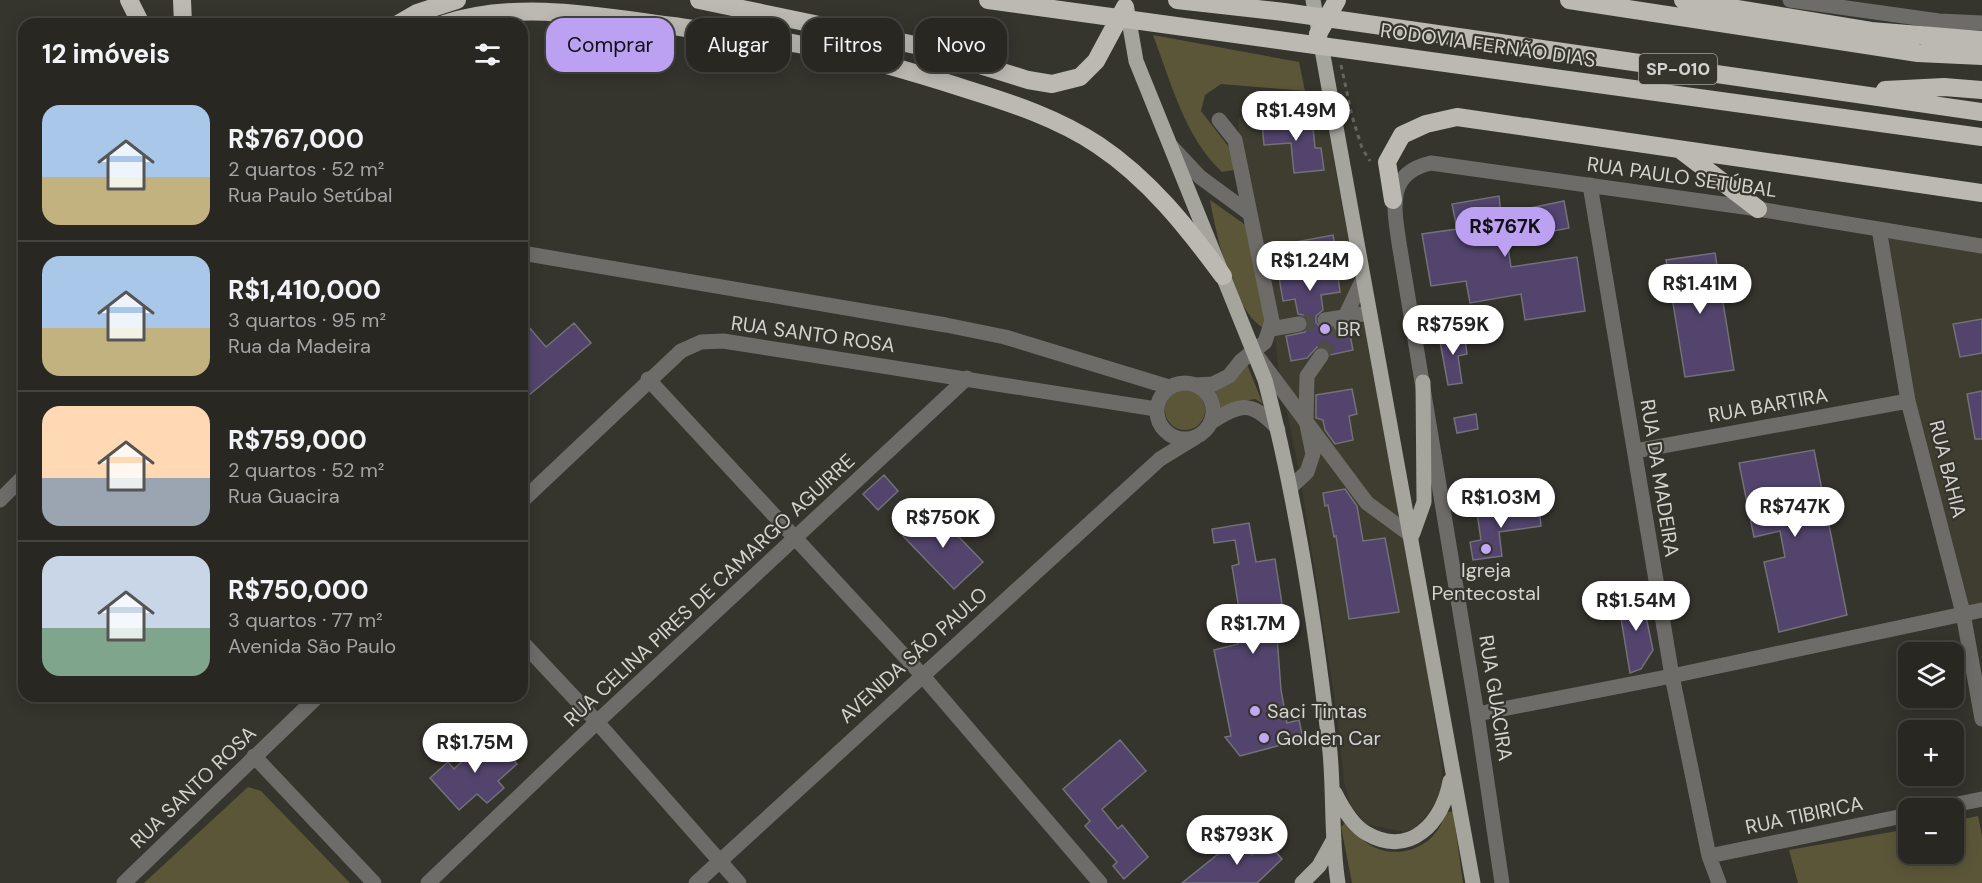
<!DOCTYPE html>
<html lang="pt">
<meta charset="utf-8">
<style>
:root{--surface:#282722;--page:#302f2a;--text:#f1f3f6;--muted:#a5a5a5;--line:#444440;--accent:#bca0f2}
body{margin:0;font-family:"DM Sans",sans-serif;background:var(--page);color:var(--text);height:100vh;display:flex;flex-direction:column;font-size:22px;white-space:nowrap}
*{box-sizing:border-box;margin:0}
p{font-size:20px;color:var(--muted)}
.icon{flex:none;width:33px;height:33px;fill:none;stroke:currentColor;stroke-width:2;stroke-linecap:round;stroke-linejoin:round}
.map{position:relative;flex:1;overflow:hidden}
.panel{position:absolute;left:18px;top:18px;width:510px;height:684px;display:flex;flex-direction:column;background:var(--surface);border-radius:18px;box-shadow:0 3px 15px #0003,0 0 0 2px var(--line)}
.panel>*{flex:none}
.top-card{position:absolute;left:546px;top:18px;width:570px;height:54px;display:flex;gap:12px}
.buttons{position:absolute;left:1898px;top:642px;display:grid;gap:12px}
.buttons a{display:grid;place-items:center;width:66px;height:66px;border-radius:12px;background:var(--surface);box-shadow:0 3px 15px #0003,0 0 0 2px var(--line);font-size:30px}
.price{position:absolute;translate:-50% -51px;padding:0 14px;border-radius:21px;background:#fff;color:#222;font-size:20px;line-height:39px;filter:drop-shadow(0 2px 3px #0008)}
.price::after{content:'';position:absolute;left:50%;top:36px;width:18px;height:14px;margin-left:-9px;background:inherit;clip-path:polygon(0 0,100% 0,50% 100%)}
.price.on{background:var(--accent);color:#111}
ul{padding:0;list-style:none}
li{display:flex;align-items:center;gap:18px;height:150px;padding:0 24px}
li+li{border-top:2px solid var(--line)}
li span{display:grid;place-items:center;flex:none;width:168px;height:120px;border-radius:18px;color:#555}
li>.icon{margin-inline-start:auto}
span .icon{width:72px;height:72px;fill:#fffc;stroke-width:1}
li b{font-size:26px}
h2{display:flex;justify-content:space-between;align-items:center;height:72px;padding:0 24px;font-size:26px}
.pill{padding:0 21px;border-radius:18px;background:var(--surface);box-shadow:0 3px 15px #0003,0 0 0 2px var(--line);font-size:21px;line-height:54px}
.pill.on{background:var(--accent);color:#111}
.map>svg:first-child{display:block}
</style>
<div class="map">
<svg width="1982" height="883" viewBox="0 0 1982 883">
<rect width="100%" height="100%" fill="#35342d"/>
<!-- built -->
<path fill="#3f3d30" d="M1325 113 1427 668 1442 766 1441 794 1418 827 1404 832 1366 824 1351 806 1344 782 1338 721 1300 476 1279 373 1275 339 1277 322 1240 143 1238 117Z
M1879 229 1982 246V610L1963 613 1908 401Z"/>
<!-- green -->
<path fill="#5c5639" d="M1153 35 1299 62 1305 91 1221 84 1205 95 1201 111 1235 155 1234 170 1222 172C1184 136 1171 82 1153 35Z
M1210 200 1247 226 1267 317 1265 329C1233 312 1216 234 1210 200Z
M1246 362 1263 404 1255 399 1249 400 1215 412 1212 396 1206 389Z
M1165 410a20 20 0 1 1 40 0a20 20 0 1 1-40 0Z
M248 787 261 791 350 883H144Z
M1453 811 1463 883H1352L1341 827 1346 822C1353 829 1361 840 1370 845 1399 862 1438 846 1445 813Z
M1978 816 1982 836V883H1798L1789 850 1908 829V854H1953V821Z"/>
<!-- building -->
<path fill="#52446c" stroke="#737178" stroke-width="1.5" d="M1312 117 1315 148H1321L1324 170 1294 173 1291 143 1264 145 1262 122Z
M1499 196 1501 214 1564 201 1569 228 1507 240 1511 267 1577 257 1585 311 1525 320 1521 294 1470 303 1466 281 1431 286 1422 234 1457 229 1452 204Z
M1333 235 1338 260 1336 261 1340 292 1321 295 1323 310 1316 316V322L1321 329H1332L1337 334 1342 335 1349 330 1353 350 1330 355 1326 348 1317 347 1307 358 1291 361 1286 336 1305 332 1308 322 1303 315 1298 314 1295 299 1283 301 1278 271 1274 272 1269 247Z
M1715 253 1734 370 1685 377 1666 260Z
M522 319 546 347 574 323 591 343 522 401Z
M1982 319V353L1960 357 1953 324Z
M1464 332 1467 354 1458 356 1462 383 1448 385 1439 336Z
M1352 389 1357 414 1349 416 1353 440 1335 444 1325 430 1323 420 1316 418V395Z
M1982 391V439H1975L1967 394Z
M1476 414 1478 429 1457 433 1454 418Z
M1814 450 1847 615 1779 632 1764 562 1785 557 1780 531 1754 537 1739 463Z
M884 475 898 491 878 510 863 494Z
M1345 489 1357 506 1363 541 1385 538 1399 612 1349 619 1336 536 1334 537 1328 505 1325 506 1323 493Z
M1539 506 1541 526 1499 532 1502 556 1473 560 1470 542 1481 540 1477 513Z
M932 509 983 562 954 589 903 536Z
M1249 523 1256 562 1275 559 1282 604 1268 606 1273 637 1277 636 1281 690 1287 723 1299 720 1303 739 1240 756 1225 737 1231 736 1214 650 1238 644 1233 616 1240 615 1232 566 1239 564 1235 540 1214 543 1212 529Z
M1642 597 1653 650 1641 669 1630 673 1618 600Z
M490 735 517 764 498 781 504 788 487 803 477 794 459 810 430 778 448 762 454 769Z
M1120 740 1146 771 1102 809 1118 829 1122 825 1148 857 1124 879 1113 866 1117 862 1085 826 1090 821 1063 789Z
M1238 838 1252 855 1267 842 1282 859 1257 883H1182Z"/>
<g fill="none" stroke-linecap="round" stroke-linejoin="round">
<!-- minor-tunnel -->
<path stroke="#4d4c45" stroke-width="15" stroke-dasharray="15 8" stroke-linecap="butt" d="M1299 324 1325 320
M1321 356 1341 325"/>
<!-- path -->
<path stroke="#65645e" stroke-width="3" stroke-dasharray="4.5 4.5" stroke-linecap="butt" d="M1341 65 1352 116 1362 148 1370 161"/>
<!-- minor -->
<path stroke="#6d6c69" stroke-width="15" d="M1790 0 1939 21 1982 23
M1171 146 1200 177 1249 213
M1590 185 1672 676 1709 856 1719 883
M1879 229 1908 401 1963 613 1982 719
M522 253 946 325 1005 337 1169 387
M1325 320 1369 313
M1341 325 1363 279
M1271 329 1299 324
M1257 356 1367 503 1412 536
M648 379 922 675 1100 883
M1157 411a28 28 0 1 1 56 0a28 28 0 1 1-56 0Z
M1195 385 1213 384 1229 376 1241 361 1265 342 1272 321 1235 140 1219 120
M1210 423C1242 402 1252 401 1278 429
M1635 451 1908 401
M1290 488 1307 472 1313 454 1306 420 1307 376 1321 356
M0 500 24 476
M522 501 681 351 701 342 723 341 1156 409
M522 642 597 722 739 883
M1477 714 1672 676 1982 610
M254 756 374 883
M1938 808 1982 799
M1709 856 1908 815
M124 883 318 696
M428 883 597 722 967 378
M696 883 1160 459 1196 437
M1502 883 1477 714 1399 243C1394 208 1386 173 1431 163L1758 209 1982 246"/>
<!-- major -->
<path stroke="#a5a49d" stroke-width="15" d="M1313 0 1473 883
M1127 9 1136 61 1265 380C1297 501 1316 627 1330 752 1334 795 1331 840 1338 883
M1413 533 1424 502 1423 382
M1335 793C1342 807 1352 825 1366 833 1410 859 1443 822 1450 781
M1302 883 1319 866 1334 839"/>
<!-- highway -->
<path stroke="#bbb9b2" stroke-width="18" d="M129 0 141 24
M182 0 183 24
M699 0 915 45 1028 80 1052 84 1080 77 1096 61 1125 7
M988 0 1982 137
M1177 0 1284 12 1982 112
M1569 0 1918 53 1982 56
M1683 0 1871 31 1982 40
M398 24 417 13 457 0
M444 24C517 0 598 16 673 26 714 32 757 37 798 44 857 55 913 72 969 90 1014 104 1059 119 1098 145 1149 179 1187 227 1223 276
M1318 34 1337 0
M1885 90 1944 87 1982 90
M1682 151 1758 209
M1393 200 1387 162 1402 135 1426 124 1457 117 1982 193"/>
</g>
<!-- markers -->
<g fill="#c1a8f3" stroke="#35342d" stroke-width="2">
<circle cx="1325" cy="329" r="6"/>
<circle cx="1486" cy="549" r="6"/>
<circle cx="1255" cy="711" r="6"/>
<circle cx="1264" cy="738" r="6"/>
</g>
<g text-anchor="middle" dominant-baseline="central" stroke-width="4.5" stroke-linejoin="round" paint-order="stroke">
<!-- shield labels -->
<rect fill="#35342d" stroke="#a4a39e" stroke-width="1.5" x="1639" y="54" width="78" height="30" rx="4.5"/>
<g font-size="18" font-weight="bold" fill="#d4d3cf">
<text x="1678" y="69">SP-010</text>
</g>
<!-- street labels -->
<g font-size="20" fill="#d4d3cf" stroke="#35342d">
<text transform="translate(1488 45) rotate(8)">RODOVIA FERNÃO DIAS</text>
<text transform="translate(1682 177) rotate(8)">RUA PAULO SETÚBAL</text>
<text transform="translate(813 334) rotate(8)">RUA SANTO ROSA</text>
<text transform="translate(1768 405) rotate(-10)">RUA BARTIRA</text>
<text transform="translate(1948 469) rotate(76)">RUA BAHIA</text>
<text transform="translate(1660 478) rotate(81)">RUA DA MADEIRA</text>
<text transform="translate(709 590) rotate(-43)">RUA CELINA PIRES DE CAMARGO AGUIRRE</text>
<text transform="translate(913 655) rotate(-42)">AVENIDA SÃO PAULO</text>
<text transform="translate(1496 698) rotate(81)">RUA GUACIRA</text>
<text transform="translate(193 787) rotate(-44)">RUA SANTO ROSA</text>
<text transform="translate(1804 815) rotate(-12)">RUA TIBIRICA</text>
</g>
<!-- poi labels -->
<g font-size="20" fill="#d4d3cf" stroke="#35342d" text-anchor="start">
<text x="1337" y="329">BR</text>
<text x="1486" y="570" text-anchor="middle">Igreja<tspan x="1486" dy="23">Pentecostal</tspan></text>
<text x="1267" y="711">Saci Tintas</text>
<text x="1276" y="738">Golden Car</text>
</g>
</g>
</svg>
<div class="buttons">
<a><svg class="icon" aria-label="layers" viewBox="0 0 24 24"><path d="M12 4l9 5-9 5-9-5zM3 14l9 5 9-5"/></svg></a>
<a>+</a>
<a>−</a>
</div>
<b class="price" style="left:1296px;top:142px">R$1.49M</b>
<b class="price on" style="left:1505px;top:258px">R$767K</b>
<b class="price" style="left:1310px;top:292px">R$1.24M</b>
<b class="price" style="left:1700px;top:315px">R$1.41M</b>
<b class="price" style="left:1453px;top:356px">R$759K</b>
<b class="price" style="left:1501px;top:529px">R$1.03M</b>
<b class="price" style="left:1795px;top:538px">R$747K</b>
<b class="price" style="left:943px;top:549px">R$750K</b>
<b class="price" style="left:1636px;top:632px">R$1.54M</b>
<b class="price" style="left:1253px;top:655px">R$1.7M</b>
<b class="price" style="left:475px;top:774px">R$1.75M</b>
<b class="price" style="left:1237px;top:866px">R$793K</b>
<div class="top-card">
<a class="pill on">Comprar</a>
<a class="pill">Alugar</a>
<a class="pill">Filtros</a>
<a class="pill">Novo</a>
</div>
<section class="panel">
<h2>12 imóveis<svg class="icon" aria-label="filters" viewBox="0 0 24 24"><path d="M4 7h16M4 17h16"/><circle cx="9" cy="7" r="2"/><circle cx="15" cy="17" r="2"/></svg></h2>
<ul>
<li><span style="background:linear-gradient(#a9c7e8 60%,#c2b280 0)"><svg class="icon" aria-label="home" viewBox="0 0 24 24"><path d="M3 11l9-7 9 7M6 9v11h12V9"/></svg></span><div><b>R$767,000</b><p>2 quartos · 52 m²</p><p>Rua Paulo Setúbal</p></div></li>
<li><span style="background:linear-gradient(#a9c7e8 60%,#c2b280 0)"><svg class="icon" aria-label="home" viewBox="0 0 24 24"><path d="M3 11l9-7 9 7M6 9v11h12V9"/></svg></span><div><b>R$1,410,000</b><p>3 quartos · 95 m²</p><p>Rua da Madeira</p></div></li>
<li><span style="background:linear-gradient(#ffd9b3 60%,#9aa5b1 0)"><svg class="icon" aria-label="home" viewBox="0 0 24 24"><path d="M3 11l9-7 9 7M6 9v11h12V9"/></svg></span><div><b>R$759,000</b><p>2 quartos · 52 m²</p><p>Rua Guacira</p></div></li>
<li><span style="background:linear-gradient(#c9d6e8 60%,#7fa58c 0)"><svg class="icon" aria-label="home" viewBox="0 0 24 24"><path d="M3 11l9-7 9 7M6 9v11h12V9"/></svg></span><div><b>R$750,000</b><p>3 quartos · 77 m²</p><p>Avenida São Paulo</p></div></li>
</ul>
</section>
</div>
